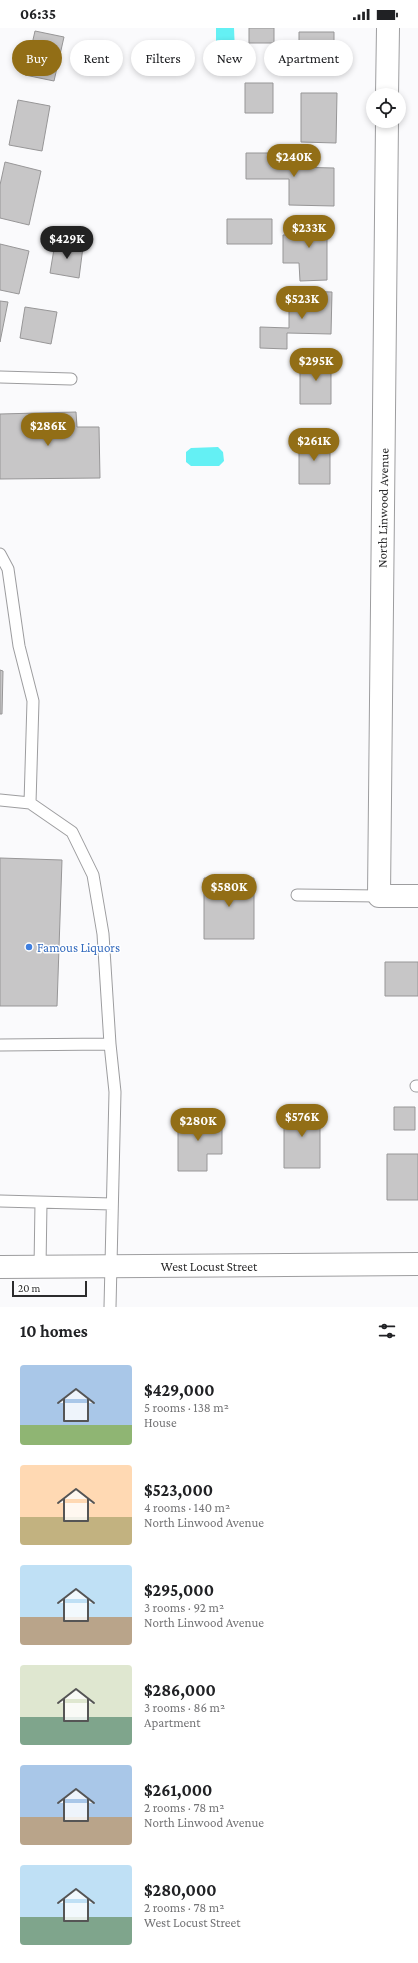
<!DOCTYPE html>
<meta charset="utf-8">
<style>
:root{--surface:#fff;--page:#f6f6f6;--text:#202124;--muted:#757577;--accent:#926e16}
body{margin:0;font-family:"Crimson Pro",serif;background:var(--page);color:var(--text);height:100vh;display:flex;flex-direction:column;font-size:15px;white-space:nowrap}
*{box-sizing:border-box;margin:0}
p{font-size:13px;color:var(--muted)}
.icon{flex:none;width:22px;height:22px;fill:none;stroke:currentColor;stroke-width:2;stroke-linecap:round;stroke-linejoin:round}
.map{position:relative;height:1279px;overflow:hidden}
.sheet{display:flex;flex-direction:column;background:var(--surface);flex:1}
.sheet>*{flex:none}
.banner{position:absolute;left:12px;top:12px;width:394px;height:36px;display:flex;gap:8px}
.buttons{position:absolute;left:366px;top:60px;display:grid;gap:8px}
.buttons a{display:grid;place-items:center;width:40px;height:40px;border-radius:50%;background:var(--surface);box-shadow:0 2px 6px #0003;font-size:20px}
.scale{position:absolute;left:12px;bottom:10px;width:75px;box-sizing:border-box;padding-left:4px;border:2px solid #2c2c2d;border-top:0;font-size:11px;line-height:14px;white-space:nowrap;color:#2c2c2d;-webkit-text-stroke:3px #fff;paint-order:stroke}
.price{position:absolute;translate:-50% -34px;padding:0 9px;border-radius:14px;background:var(--accent);color:#fff;font-size:13px;line-height:26px;filter:drop-shadow(0 1px 2px #0008)}
.price::after{content:'';position:absolute;left:50%;top:24px;width:12px;height:9px;margin-left:-6px;background:inherit;clip-path:polygon(0 0,100% 0,50% 100%)}
.price.selected{background:#222;color:#fff}
ul{padding:0;list-style:none}
li{display:flex;align-items:center;gap:12px;height:100px;padding:0 20px}
li span{display:grid;place-items:center;flex:none;width:112px;height:80px;border-radius:4px;color:#555}
li>.icon{margin-inline-start:auto}
span .icon{width:48px;height:48px;fill:#fffc;stroke-width:1}
li b{font-size:17px}
h2{display:flex;justify-content:space-between;align-items:center;height:48px;padding:0 20px;font-size:17px}
.tag{padding:0 14px;border-radius:18px;background:var(--surface);box-shadow:0 2px 6px #0003;font-size:14px;line-height:36px}
.tag.selected{background:var(--accent);color:#fff}
.status{display:flex;justify-content:space-between;align-items:center;height:28px;padding:0 20px;background:var(--surface);direction:ltr}
.status svg{height:11px;fill:currentColor}
.map>svg:first-child{display:block}
</style>
<div class="status"><b>06:35</b><svg viewBox="0 0 49 12"><path d="M0 12V9h3v3zM5 12V6h3v6zM10 12V3h3v9zM15 12V0h3v12zM26 1h20v11H26zM47 4h2v5h-2z"/></svg></div>
<div class="map">
<svg width="418" height="1279" viewBox="0 0 418 1279">
<rect width="100%" height="100%" fill="#fafafc"/>
<!-- water -->
<path fill="#64f0f4" d="M216 0H234L235 24 243 23 244 38H216Z
M218 419 223 424 224 433 219 438H191L186 434V424L191 420Z"/>
<!-- building -->
<path fill="#c7c6c7" stroke="#979697" d="M249 0H274V15H249Z
M35 3 64 9 54 53 25 47Z
M299 4H334V46H299Z
M245 55H273V85H245Z
M301 65H337L336 115 301 114Z
M18 72 50 78 42 123 9 117Z
M246 125H292V139L334 140V178L289 177V151H246Z
M5 134 41 143 29 197 0 190V157Z
M300 190H327V252L300 253 299 235H283V207L300 206Z
M227 191H272V216H227Z
M55 215 83 219 79 250 50 245Z
M0 216 29 223 19 266 0 262Z
M299 263 332 264 331 306 287 305V321L260 320V299L289 300V280H298Z
M0 273 8 274 0 314Z
M25 279 57 284 51 316 20 310Z
M300 332H331V376H300Z
M76 384 77 399H99L100 450 0 451V386Z
M299 412H330V456H299Z
M0 642 3 643 2 686H0Z
M0 830 62 832 57 978H0Z
M204 850H254V911H204Z
M385 934H418V968H385Z
M284 1079H320V1140H284Z
M394 1079H415V1102H394Z
M178 1089H222V1126H207V1143H178Z
M387 1126H418V1172H387Z"/>
<g fill="none" stroke-linecap="round" stroke-linejoin="round">
<!-- service casing -->
<g stroke="#9d9d9f" stroke-width="13">
<path id="service" d="M0 349 71 351
M0 526 8 541 19 618 33 673 30 775
M0 772 30 775 72 804 93 847 103 906 110 1016
M297 867 379 868
M0 1017 110 1016 115 1064 110 1279
M416 1058H418
M0 1173 112 1176
M40 1239 41 1175"/>
</g>
<!-- minor casing -->
<g stroke="#9d9d9f" stroke-width="24">
<path id="minor" d="M387 67 388 0
M387 93 379 868H418"/>
</g>
<!-- secondary casing -->
<g stroke="#9d9d9f" stroke-width="24">
<path id="secondary" d="M0 1239 418 1236"/>
</g>
<!-- service -->
<use href="#service" stroke="#fff" stroke-width="11"/>
<!-- minor -->
<use href="#minor" stroke="#fff" stroke-width="22"/>
<!-- secondary -->
<use href="#secondary" stroke="#fff" stroke-width="22"/>
</g>
<!-- markers -->
<circle fill="#3f7fe0" stroke="#fff" stroke-width="1.5" cx="29" cy="919" r="4"/>
<g text-anchor="middle" dominant-baseline="central" stroke-width="3" stroke-linejoin="round" paint-order="stroke">
<!-- street labels -->
<g font-size="13" fill="#2c2c2d" stroke="#fff">
<text transform="translate(383 480) rotate(-89)">North Linwood Avenue</text>
<text x="209" y="1238">West Locust Street</text>
</g>
<!-- shop labels -->
<g font-size="13" fill="#366cbe" stroke="#fff" text-anchor="start">
<text x="37" y="919">Famous Liquors</text>
</g>
</g>
</svg>
<div class="buttons">
<a><svg class="icon" aria-label="locate" viewBox="0 0 24 24"><circle cx="12" cy="12" r="6"/><path d="M12 2v4M12 18v4M2 12h4M18 12h4"/></svg></a>
</div>
<div class="scale">20 m</div>
<b class="price" style="left:294px;top:150px">$240K</b>
<b class="price" style="left:309px;top:221px">$233K</b>
<b class="price selected" style="left:67px;top:232px">$429K</b>
<b class="price" style="left:302px;top:292px">$523K</b>
<b class="price" style="left:316px;top:354px">$295K</b>
<b class="price" style="left:48px;top:419px">$286K</b>
<b class="price" style="left:314px;top:434px">$261K</b>
<b class="price" style="left:229px;top:880px">$580K</b>
<b class="price" style="left:302px;top:1110px">$576K</b>
<b class="price" style="left:198px;top:1114px">$280K</b>
<div class="banner">
<a class="tag selected">Buy</a>
<a class="tag">Rent</a>
<a class="tag">Filters</a>
<a class="tag">New</a>
<a class="tag">Apartment</a>
</div>
</div>
<section class="sheet">
<h2>10 homes<svg class="icon" aria-label="filters" viewBox="0 0 24 24"><path d="M4 7h16M4 17h16"/><circle cx="9" cy="7" r="2"/><circle cx="15" cy="17" r="2"/></svg></h2>
<ul>
<li><span style="background:linear-gradient(#a9c7e8 75%,#8fb573 0)"><svg class="icon" aria-label="home" viewBox="0 0 24 24"><path d="M3 11l9-7 9 7M6 9v11h12V9"/></svg></span><div><b>$429,000</b><p>5 rooms · 138 m²</p><p>House</p></div></li>
<li><span style="background:linear-gradient(#ffd9b3 65%,#c2b280 0)"><svg class="icon" aria-label="home" viewBox="0 0 24 24"><path d="M3 11l9-7 9 7M6 9v11h12V9"/></svg></span><div><b>$523,000</b><p>4 rooms · 140 m²</p><p>North Linwood Avenue</p></div></li>
<li><span style="background:linear-gradient(#bfe0f5 65%,#b9a48a 0)"><svg class="icon" aria-label="home" viewBox="0 0 24 24"><path d="M3 11l9-7 9 7M6 9v11h12V9"/></svg></span><div><b>$295,000</b><p>3 rooms · 92 m²</p><p>North Linwood Avenue</p></div></li>
<li><span style="background:linear-gradient(#dfe7d0 65%,#7fa58c 0)"><svg class="icon" aria-label="home" viewBox="0 0 24 24"><path d="M3 11l9-7 9 7M6 9v11h12V9"/></svg></span><div><b>$286,000</b><p>3 rooms · 86 m²</p><p>Apartment</p></div></li>
<li><span style="background:linear-gradient(#a9c7e8 65%,#b9a48a 0)"><svg class="icon" aria-label="home" viewBox="0 0 24 24"><path d="M3 11l9-7 9 7M6 9v11h12V9"/></svg></span><div><b>$261,000</b><p>2 rooms · 78 m²</p><p>North Linwood Avenue</p></div></li>
<li><span style="background:linear-gradient(#bfe0f5 65%,#7fa58c 0)"><svg class="icon" aria-label="home" viewBox="0 0 24 24"><path d="M3 11l9-7 9 7M6 9v11h12V9"/></svg></span><div><b>$280,000</b><p>2 rooms · 78 m²</p><p>West Locust Street</p></div></li>
</ul>
</section>
